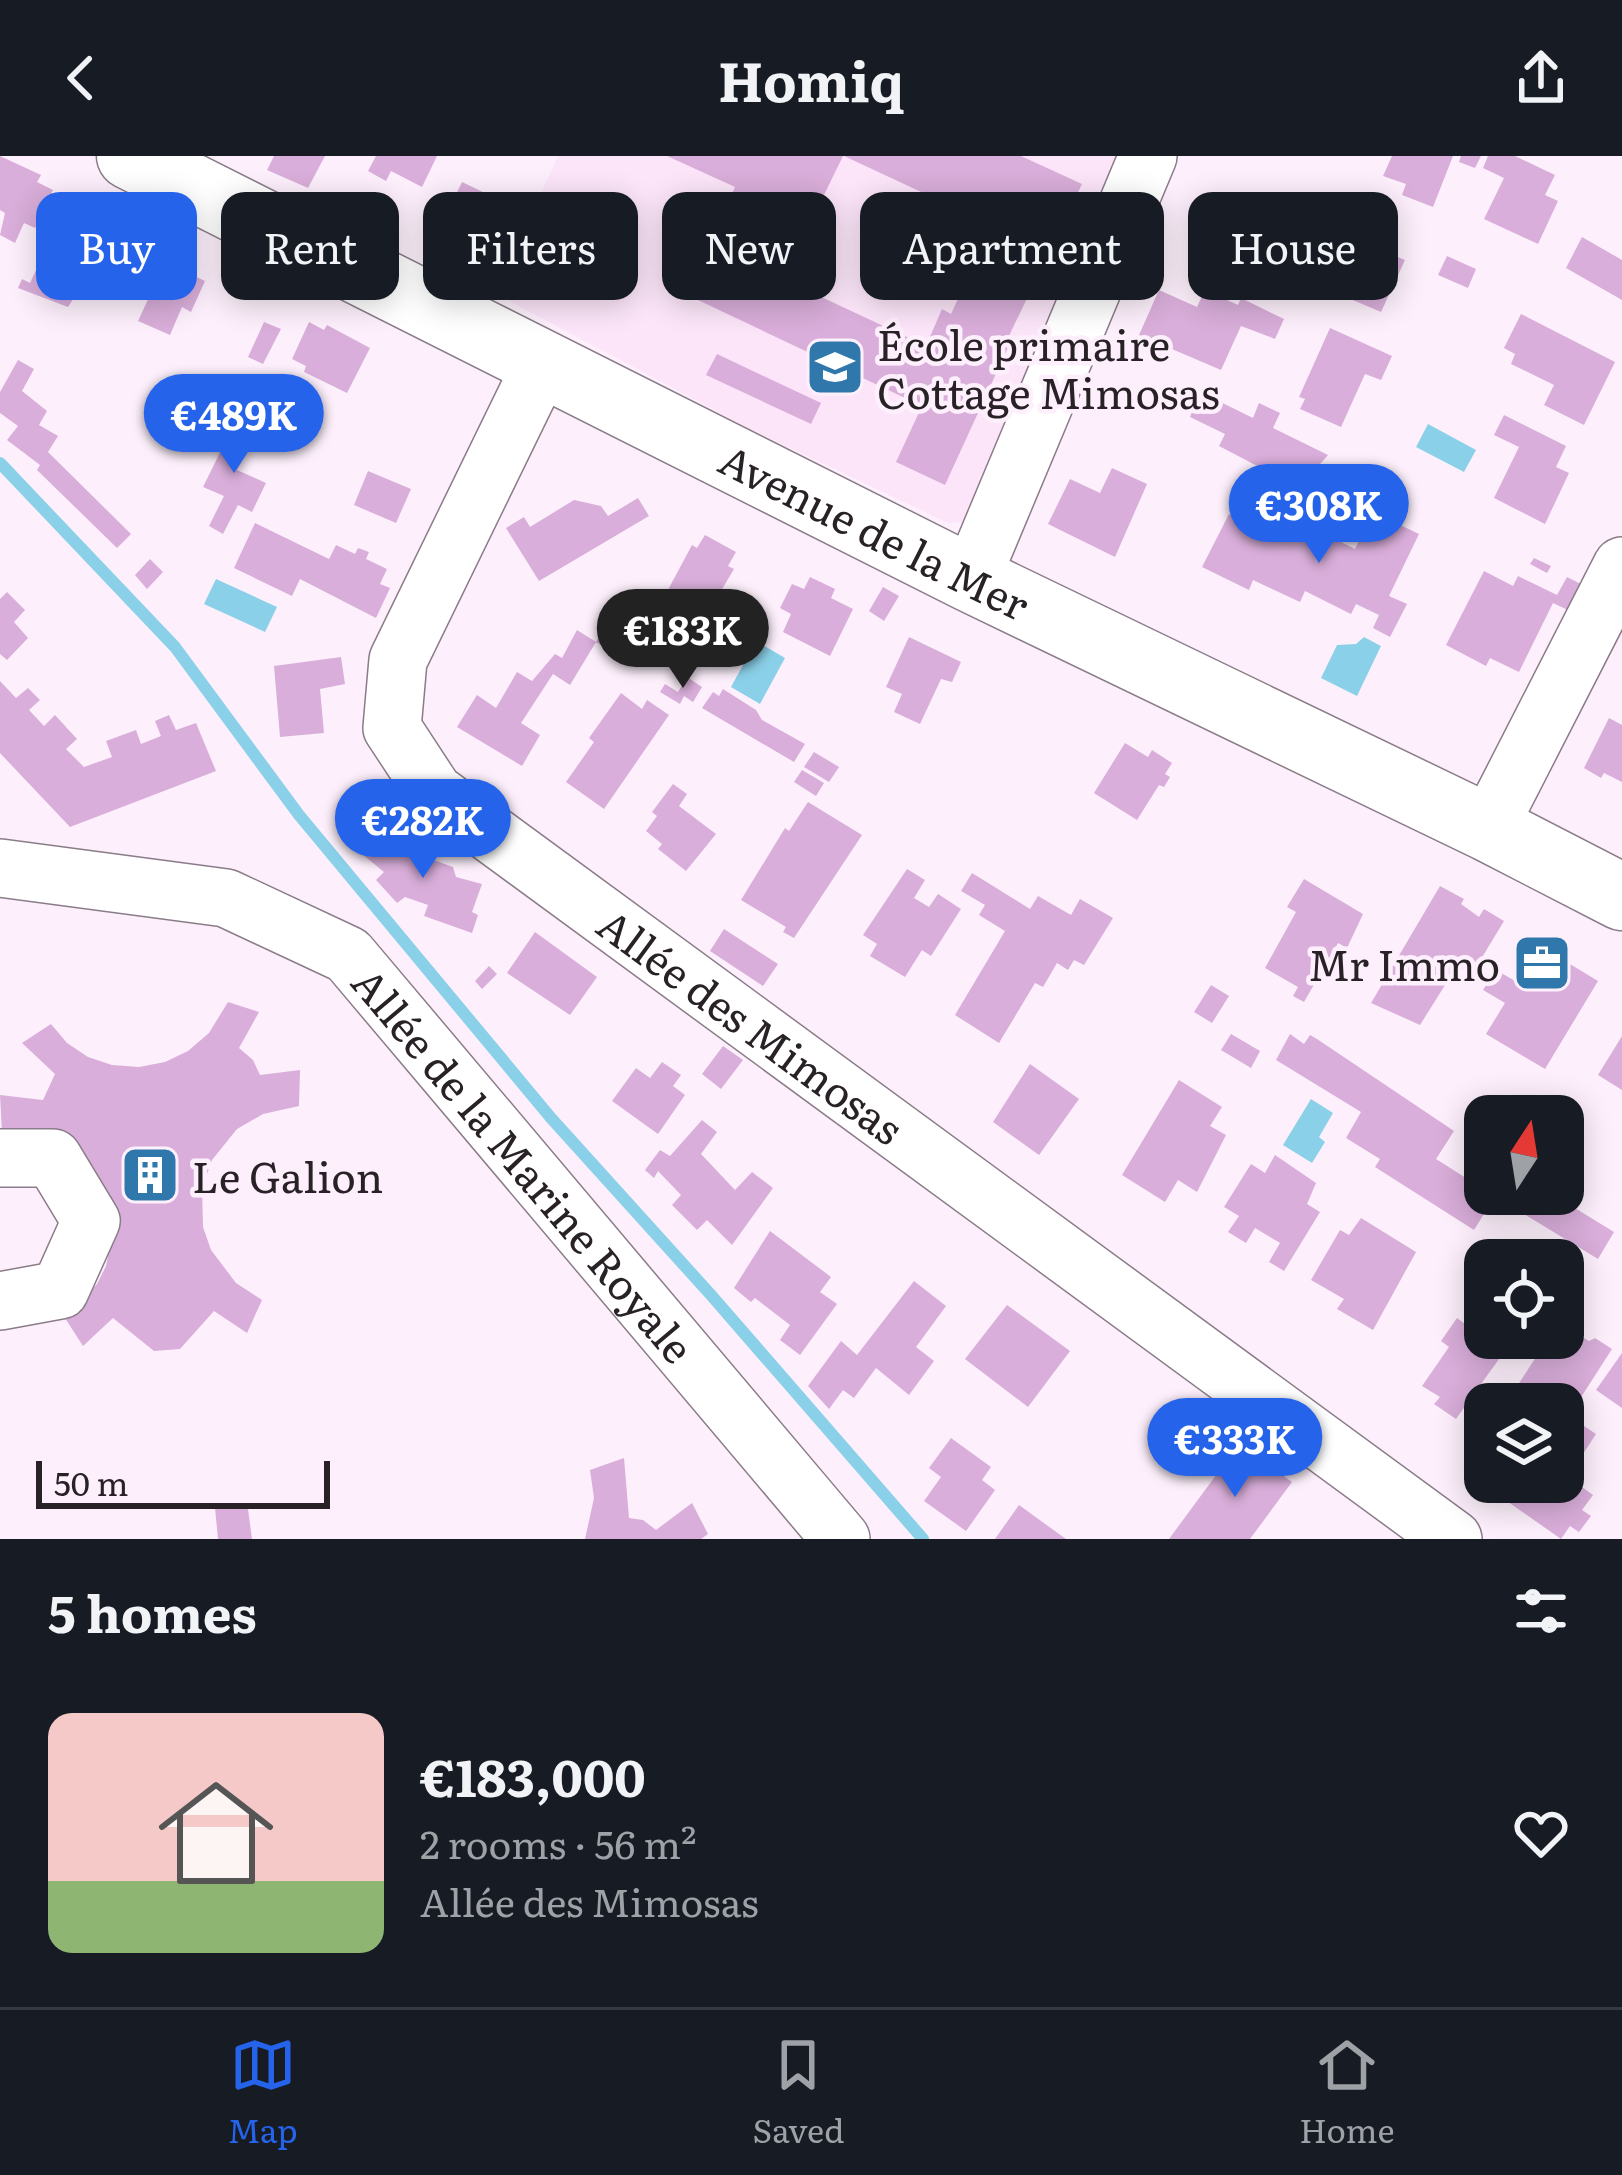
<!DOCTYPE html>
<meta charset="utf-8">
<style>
:root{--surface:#171b24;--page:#242831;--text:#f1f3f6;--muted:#9ea1a6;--line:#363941;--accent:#2563eb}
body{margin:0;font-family:Literata,serif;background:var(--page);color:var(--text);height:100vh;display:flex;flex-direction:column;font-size:45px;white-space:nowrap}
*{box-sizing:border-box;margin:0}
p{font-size:39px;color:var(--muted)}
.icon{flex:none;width:66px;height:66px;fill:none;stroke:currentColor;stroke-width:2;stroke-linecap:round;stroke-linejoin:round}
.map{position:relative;height:1383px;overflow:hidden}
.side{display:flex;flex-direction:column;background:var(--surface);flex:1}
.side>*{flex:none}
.top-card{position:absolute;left:36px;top:36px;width:1551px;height:108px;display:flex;gap:24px}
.needle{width:78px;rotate:12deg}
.tools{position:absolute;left:1464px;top:939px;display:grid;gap:24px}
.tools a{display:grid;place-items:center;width:120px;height:120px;border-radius:24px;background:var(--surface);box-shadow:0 6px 30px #0003;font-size:60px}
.scale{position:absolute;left:36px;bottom:30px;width:294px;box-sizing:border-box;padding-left:12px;border:6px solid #282227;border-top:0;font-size:33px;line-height:42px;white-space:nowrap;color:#282227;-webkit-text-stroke:9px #fdf0fc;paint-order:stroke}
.price{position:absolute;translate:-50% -102px;padding:0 27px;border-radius:42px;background:var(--accent);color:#fff;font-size:39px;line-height:78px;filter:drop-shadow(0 3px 6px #0008)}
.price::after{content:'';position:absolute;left:50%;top:72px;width:36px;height:27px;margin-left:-18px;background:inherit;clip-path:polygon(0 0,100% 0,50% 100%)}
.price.selected{background:#222;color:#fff}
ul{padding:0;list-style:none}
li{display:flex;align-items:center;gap:36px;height:300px;padding:0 48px}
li+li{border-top:3px solid var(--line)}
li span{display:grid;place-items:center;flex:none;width:336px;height:240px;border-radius:24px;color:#555}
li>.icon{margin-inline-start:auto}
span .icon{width:144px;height:144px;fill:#fffc;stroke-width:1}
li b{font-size:51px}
h2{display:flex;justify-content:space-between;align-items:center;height:144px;padding:0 48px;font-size:51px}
.pill{padding:0 42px;border-radius:24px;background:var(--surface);box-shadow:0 6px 30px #0003;font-size:42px;line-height:108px}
.pill.selected{background:var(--accent);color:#fff}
header{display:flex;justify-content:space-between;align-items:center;height:156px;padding:0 48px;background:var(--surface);font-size:54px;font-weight:700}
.dock{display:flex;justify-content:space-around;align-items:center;height:168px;border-top:3px solid var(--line);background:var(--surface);font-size:33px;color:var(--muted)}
.dock a{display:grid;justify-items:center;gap:6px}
.dock .selected{color:var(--accent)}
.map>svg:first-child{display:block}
</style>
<header><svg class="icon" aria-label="back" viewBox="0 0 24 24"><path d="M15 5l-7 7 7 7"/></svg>Homiq<svg class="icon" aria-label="share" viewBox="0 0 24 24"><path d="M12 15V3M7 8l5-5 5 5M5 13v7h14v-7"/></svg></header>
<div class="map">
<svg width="1622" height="1383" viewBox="0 0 1622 1383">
<rect width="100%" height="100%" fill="#fdf0fc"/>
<!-- built -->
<path fill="#fce5f9" d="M558 0H1129L976 353 963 366 948 367 756 276 511 146 502 137 501 125Z"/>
<!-- water -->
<path fill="#8ad0e8" d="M1428 268 1476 294 1464 316 1416 291Z
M216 423 277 451 265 476 204 448Z
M646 448 655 453 654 459 670 470 674 465 693 475 676 503 648 486 646 477 633 468Z
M1364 481 1381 490 1357 540 1321 522 1337 489 1356 488Z
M756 485 785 502 760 548 731 531Z
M1311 943 1333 957 1319 981 1325 986 1312 1007 1283 989Z"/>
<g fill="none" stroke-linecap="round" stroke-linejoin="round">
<!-- stream -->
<path stroke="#8ad0e8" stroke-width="12" d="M0 307 175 491 299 659 551 962 711 1139 923 1383"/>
</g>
<!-- building -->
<path fill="#d9aeda" d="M0 0 41 19 37 26 53 34 35 72 24 67 15 87 0 79 5 57 0 54Z
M274 0H325L308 32 267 14Z
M376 0H437L422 31 391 15 386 25 368 15Z
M667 0H843L783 123 926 190 942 153 951 158 992 69 844 0H1021L1082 28 1007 184 1011 185 945 329 896 306 922 250 666 129 689 80 709 89 735 31Z
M1392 0H1453L1433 51 1402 39 1406 28 1383 20Z
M1461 0H1481L1475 12 1459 6Z
M1488 0H1515L1555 19 1545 39 1558 45 1538 88 1484 63 1504 22 1483 12Z
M462 26 514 51 491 96 470 86 466 93 436 79Z
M1225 38 1300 69 1303 61 1405 104 1381 156 1206 82Z
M56 71 97 89 85 118 87 122 68 151 18 132 22 123 30 127Z
M1582 81 1622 104V144L1566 112Z
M168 100 183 107 180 113 205 125 191 156 182 151 170 179 138 165Z
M1447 100 1476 113 1468 132 1438 119Z
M1159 134 1197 151 1205 134 1238 149 1241 142 1284 163 1275 183 1241 170 1221 214 1139 179Z
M1521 158 1615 206 1584 269 1544 249 1554 229 1511 208 1515 198 1504 192Z
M264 166 281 173 263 208 248 201Z
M309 166 324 174 327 169 370 192 347 237 304 216 306 210 292 203Z
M1330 172 1392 200 1381 224 1365 218 1341 271 1300 253 1305 243 1299 241Z
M717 198 821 247 811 268 706 219Z
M18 204 34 213 22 235 47 255 39 269 58 280 48 296 131 378 117 392 37 314 40 309 7 284 18 270 0 257V236Z
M282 225 303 234 292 257 305 263 296 281 290 278 286 285 259 271Z
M1200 236 1253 262 1259 247 1280 257 1273 272 1328 299 1313 316 1323 324 1311 338 1219 290 1225 278 1190 261Z
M1504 259 1566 290 1556 311 1569 317 1545 368 1494 342 1519 291 1494 279Z
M238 260 259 271 237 314 266 327 252 356 238 349 223 378 209 370 224 340 203 331Z
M1112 312 1147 328 1115 401 1048 368 1070 323 1100 337Z
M368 315 411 333 396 367 354 349Z
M638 342 649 360 539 425 506 372 524 361 530 371 574 344 601 350 608 360Z
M1373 356 1419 378 1389 440 1407 448 1390 481 1373 472 1379 459 1356 448 1351 458 1305 435 1300 446 1253 424 1249 434 1202 411 1229 358 1275 382 1280 371 1325 394 1331 381 1355 393Z
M255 367 329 403 336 389 355 398 358 392 369 396 366 403 387 413 380 428 390 432 376 462 300 423 292 440 234 412Z
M705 379 736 396 728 410 734 413 705 462 689 453 678 461 667 458 662 445 692 389 697 392Z
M1534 402 1551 410 1547 417 1530 408Z
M150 403 163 416 147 433 135 419Z
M1484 415 1513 430 1518 420 1557 439 1567 421 1585 430 1572 456 1553 447 1519 516 1490 502 1486 510 1446 489Z
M810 421 835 433 831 442 853 453 830 500 783 476 791 458 780 452 792 428 804 433Z
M883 431 899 440 884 465 869 455Z
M7 436 25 454 14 466 28 482 7 504 0 498V443Z
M606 468 620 476 609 494 596 486Z
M577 474 596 486 570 529 553 518 521 567 540 579 522 610 457 571 477 539 496 552 517 516 532 525 555 498 562 502Z
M909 481 961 506 952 526 941 523 920 568 894 556 902 538 886 531Z
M341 501 345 528 320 533 324 577 280 581 274 510Z
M687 521 702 531 693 546 684 540 680 548 660 536 665 528 678 536Z
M0 525 16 542 28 532 40 544 29 554 44 570 55 559 77 583 66 593 84 611 112 601 106 585 136 574 141 588 161 580 155 565 169 559 176 574 196 567 216 615 70 671 0 597Z
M723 533 756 554 762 564 805 588 794 606 702 552 713 536 719 540Z
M621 537 642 553 647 544 669 559 604 653 566 626 594 586 589 582Z
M1609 562 1622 569V626L1604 617 1601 622 1584 612Z
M1125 587 1148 601 1152 594 1172 607 1165 618 1170 621 1164 631 1159 629 1137 664 1094 637Z
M814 596 839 611 829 626 804 611Z
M802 614 824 627 816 640 794 626Z
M673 628 687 638 679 650 716 678 686 715 658 693 662 688 646 675 657 660 652 656Z
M808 646 862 679 794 782 783 776 786 771 741 744 785 672 789 675Z
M370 673 412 689 409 695 453 711 456 721 482 728 472 756 478 759 472 777 424 760 428 749 405 741 397 747 376 724 384 716 362 698Z
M907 713 925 724 914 742 929 751 938 738 961 753 931 800 922 794 905 821 870 800 877 788 863 779Z
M972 717 1030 753 1038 740 1071 759 1080 743 1113 762 1084 809 1074 804 1068 814 1057 807 1043 831 1035 827 999 887 955 859 1005 775 979 759 985 749 961 735Z
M1304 723 1363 758 1347 792 1338 787 1304 846 1293 840 1298 831 1265 812 1296 756 1287 751Z
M1440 730 1464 743 1461 748 1479 761 1484 753 1504 765 1472 818 1457 810 1420 869 1371 847Z
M724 773 778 808 763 830 710 795Z
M535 776 597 821 570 859 507 817Z
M1540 790 1598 825 1545 913 1486 878 1505 847 1483 834 1496 814 1517 826Z
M489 810 497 818 482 833 475 825Z
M1211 829 1229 840 1212 867 1194 856Z
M228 846 259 856 239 892 253 904 260 919 300 914 299 950 263 958 237 973 212 1004 202 1032 203 1071 211 1094 236 1127 262 1144 247 1177 214 1155 180 1193 154 1195 113 1162 83 1190 65 1162 97 1128 106 1110 112 1081 2 976 0 939 43 944 55 918 22 887 51 868 67 887 88 901 112 909 139 911 165 906 188 895 209 877Z
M1231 878 1260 895 1251 912 1221 894Z
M1290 878 1304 888 1310 879 1317 883 1454 975 1436 1003 1485 1034V1038L1495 1040 1474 1074 1375 1011 1380 1003 1346 982 1361 956 1276 904Z
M1622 880V934L1598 919Z
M723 890 743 904 721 933 702 918Z
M662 906 681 919 673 930 685 939 658 978 612 945 636 912 650 922Z
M1030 908 1079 943 1039 999 993 966Z
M1179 924 1222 951 1210 970 1226 979 1197 1036 1178 1024 1165 1046 1122 1019Z
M702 964 717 976 701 998 735 1034 752 1016 773 1032 732 1089 707 1064 697 1074 672 1049 681 1039 658 1015 654 1022 645 1014 660 994 670 1000Z
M1275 999 1316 1027 1307 1048 1320 1056 1284 1115 1269 1106 1280 1087 1255 1072 1246 1087 1228 1076 1239 1060 1224 1051 1251 1008 1265 1017Z
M1511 1038H1552L1614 1076 1598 1103 1506 1047Z
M1361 1062 1416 1096 1373 1174 1337 1153 1344 1143 1311 1124 1340 1074 1349 1079Z
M770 1075 831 1121 820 1136 837 1148 800 1199 780 1184 790 1169 755 1142 751 1146 734 1132Z
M914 1125 946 1150 916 1191 934 1205 909 1239 876 1212 854 1242 843 1234 829 1253 808 1230 841 1185 857 1199Z
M1007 1149 1070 1195 1028 1251 965 1203Z
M1457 1162 1504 1196 1456 1263 1434 1248 1440 1241 1422 1230 1449 1191 1441 1185Z
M1579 1179 1589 1185 1595 1182 1612 1193 1569 1260 1596 1278 1581 1301 1563 1288V1248H1527L1512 1238 1547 1184 1567 1197Z
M1622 1197V1252L1596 1234Z
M951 1282 991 1311 982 1324 995 1334 966 1375 924 1345 941 1321 929 1312Z
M1239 1288 1292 1326 1250 1383H1169Z
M624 1302 629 1362 643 1364 656 1374 692 1347 708 1378 701 1383H585L594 1342 590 1314Z
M1563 1317 1593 1339 1582 1354 1591 1360 1579 1376 1570 1370 1561 1383 1484 1329 1563 1326Z
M1019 1349 1066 1383H995Z
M215 1352 248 1353 252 1383H218Z"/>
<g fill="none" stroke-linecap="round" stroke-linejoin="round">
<!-- minor casing -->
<g stroke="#8a7c88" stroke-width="60">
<g id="minor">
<path id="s1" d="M543 206 398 504 392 572 434 636 1453 1383"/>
<path d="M971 423 1148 0"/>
<path d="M1488 672 1622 410"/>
<path id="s2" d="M0 712 226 742 348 799 841 1383"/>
<path d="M0 1002H53L91 1065 60 1134 0 1145"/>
</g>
</g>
<!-- major casing -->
<g stroke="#8a7c88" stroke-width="69">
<g id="major">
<path id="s3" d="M130 0 971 423 1488 672 1622 741"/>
</g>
</g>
<!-- minor -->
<use href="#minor" stroke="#fff" stroke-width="57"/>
<!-- major -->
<use href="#major" stroke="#fff" stroke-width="66"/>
</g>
<!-- icons -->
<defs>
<g id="school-square" transform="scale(3)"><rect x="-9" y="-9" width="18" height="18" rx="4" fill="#3078ac" stroke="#fdf0fc"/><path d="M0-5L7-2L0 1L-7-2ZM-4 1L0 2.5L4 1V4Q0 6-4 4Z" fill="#fff"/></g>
<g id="office-square" transform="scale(3)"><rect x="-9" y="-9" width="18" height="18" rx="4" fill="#3078ac" stroke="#fdf0fc"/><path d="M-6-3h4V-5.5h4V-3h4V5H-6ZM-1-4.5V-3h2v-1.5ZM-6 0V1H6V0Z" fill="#fff"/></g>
<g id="building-square" transform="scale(3)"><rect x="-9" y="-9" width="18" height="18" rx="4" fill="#3078ac" stroke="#fdf0fc"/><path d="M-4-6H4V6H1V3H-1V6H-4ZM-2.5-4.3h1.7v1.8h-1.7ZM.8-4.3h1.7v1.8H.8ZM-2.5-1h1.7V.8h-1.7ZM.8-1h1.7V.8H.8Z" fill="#fff"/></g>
</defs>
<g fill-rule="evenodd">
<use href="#school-square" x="835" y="211"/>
<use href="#office-square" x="1542" y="807"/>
<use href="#building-square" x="150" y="1019"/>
</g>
<g text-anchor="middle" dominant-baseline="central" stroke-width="9" stroke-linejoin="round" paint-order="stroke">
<!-- poi labels -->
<g font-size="42" fill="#282227" stroke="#fdf0fc" text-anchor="start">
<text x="877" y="187">École primaire<tspan x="877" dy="48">Cottage Mimosas</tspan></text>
<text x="1500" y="807" text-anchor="end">Mr Immo</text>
<text x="192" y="1019">Le Galion</text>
</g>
<!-- street labels -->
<g font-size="42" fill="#282227" stroke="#fdf0fc">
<text stroke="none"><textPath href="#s3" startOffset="834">Avenue de la Mer</textPath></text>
<text stroke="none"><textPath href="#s1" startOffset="870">Allée des Mimosas</textPath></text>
<text stroke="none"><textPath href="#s2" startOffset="636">Allée de la Marine Royale</textPath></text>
</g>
</g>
</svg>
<div class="tools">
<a><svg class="needle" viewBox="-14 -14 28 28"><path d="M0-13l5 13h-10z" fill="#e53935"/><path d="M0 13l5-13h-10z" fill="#9ea1a6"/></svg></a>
<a><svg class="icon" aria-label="locate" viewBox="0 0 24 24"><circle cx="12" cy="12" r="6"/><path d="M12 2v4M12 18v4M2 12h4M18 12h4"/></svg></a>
<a><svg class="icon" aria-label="layers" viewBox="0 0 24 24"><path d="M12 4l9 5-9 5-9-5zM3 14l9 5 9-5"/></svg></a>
</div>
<div class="scale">50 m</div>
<b class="price" style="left:234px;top:320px">€489K</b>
<b class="price" style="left:1319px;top:410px">€308K</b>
<b class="price selected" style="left:683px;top:535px">€183K</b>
<b class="price" style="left:423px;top:725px">€282K</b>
<b class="price" style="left:1235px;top:1344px">€333K</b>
<div class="top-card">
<a class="pill selected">Buy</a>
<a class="pill">Rent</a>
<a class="pill">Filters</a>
<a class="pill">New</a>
<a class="pill">Apartment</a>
<a class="pill">House</a>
</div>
</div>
<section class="side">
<h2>5 homes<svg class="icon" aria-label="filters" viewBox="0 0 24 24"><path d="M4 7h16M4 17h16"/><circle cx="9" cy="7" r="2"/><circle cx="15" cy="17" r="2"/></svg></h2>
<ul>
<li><span style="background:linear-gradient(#f6c9c9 70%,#8fb573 0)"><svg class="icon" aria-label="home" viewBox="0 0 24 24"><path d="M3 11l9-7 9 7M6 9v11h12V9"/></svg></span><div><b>€183,000</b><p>2 rooms · 56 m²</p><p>Allée des Mimosas</p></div><svg class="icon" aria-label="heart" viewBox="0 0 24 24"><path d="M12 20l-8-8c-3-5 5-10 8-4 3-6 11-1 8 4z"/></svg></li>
</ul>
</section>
<nav class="dock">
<a class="selected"><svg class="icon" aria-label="map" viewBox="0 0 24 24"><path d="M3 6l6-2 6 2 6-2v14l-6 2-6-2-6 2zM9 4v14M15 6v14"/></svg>Map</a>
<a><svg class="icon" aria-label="saved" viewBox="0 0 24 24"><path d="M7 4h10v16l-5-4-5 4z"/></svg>Saved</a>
<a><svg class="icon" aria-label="home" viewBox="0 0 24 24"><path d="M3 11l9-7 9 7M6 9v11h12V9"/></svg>Home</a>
</nav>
